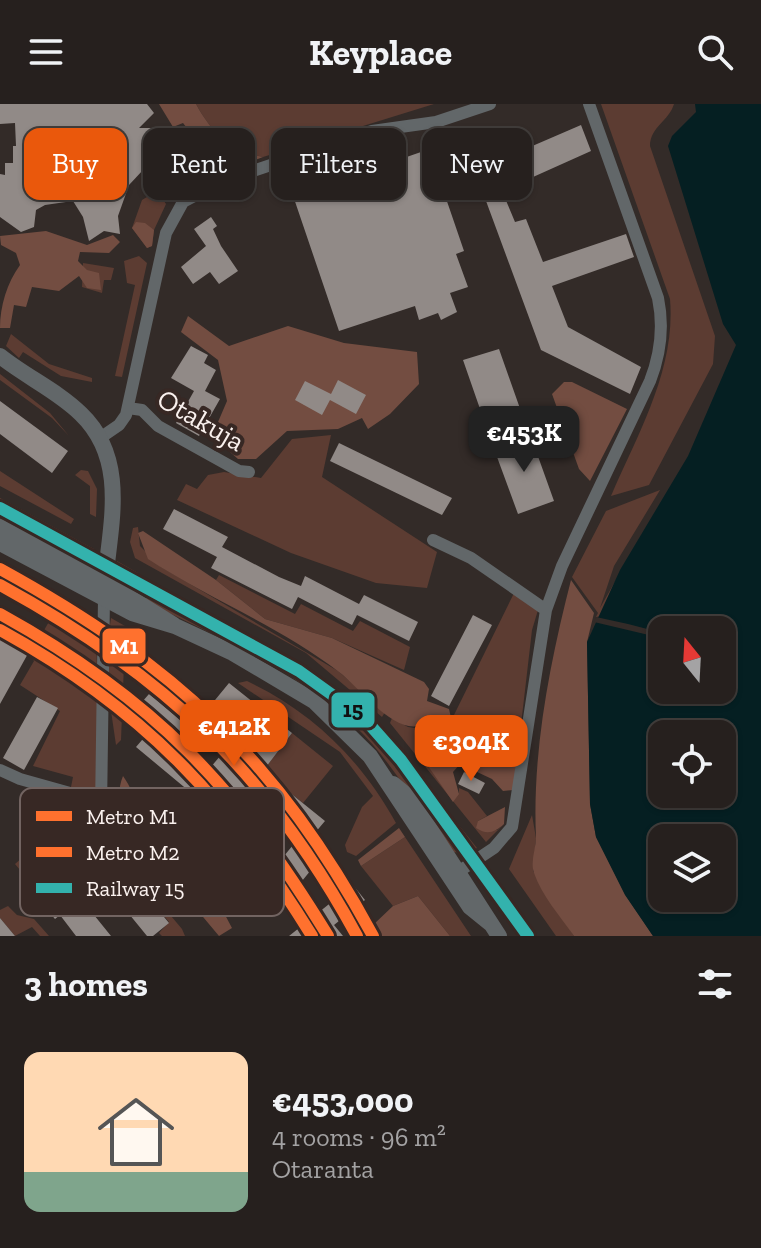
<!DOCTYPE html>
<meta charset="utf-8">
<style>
:root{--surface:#26201e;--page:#322d2b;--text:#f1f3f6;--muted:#a4a3a4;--line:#423e3c;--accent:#ea580c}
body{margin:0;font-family:"Zilla Slab",serif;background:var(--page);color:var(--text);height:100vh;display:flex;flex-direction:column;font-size:30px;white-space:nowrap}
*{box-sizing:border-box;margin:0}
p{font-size:26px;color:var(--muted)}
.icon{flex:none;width:44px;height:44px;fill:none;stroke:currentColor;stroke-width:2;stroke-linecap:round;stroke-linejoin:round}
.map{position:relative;height:832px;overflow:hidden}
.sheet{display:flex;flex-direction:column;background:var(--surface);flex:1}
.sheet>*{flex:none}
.banner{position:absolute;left:24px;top:24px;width:714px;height:72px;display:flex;gap:16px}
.needle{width:52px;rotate:342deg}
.controls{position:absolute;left:648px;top:512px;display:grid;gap:16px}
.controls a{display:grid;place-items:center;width:88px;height:88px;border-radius:16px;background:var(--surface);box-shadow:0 2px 6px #0004,0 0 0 2px var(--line);font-size:40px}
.price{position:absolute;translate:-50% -68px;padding:0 18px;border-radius:16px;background:var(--accent);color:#fff;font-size:26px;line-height:52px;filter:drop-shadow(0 2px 4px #0008)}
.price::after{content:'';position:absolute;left:50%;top:48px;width:24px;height:18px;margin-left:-12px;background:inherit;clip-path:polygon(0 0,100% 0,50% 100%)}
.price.selected{background:#222;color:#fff}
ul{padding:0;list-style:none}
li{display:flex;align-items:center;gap:24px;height:200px;padding:0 24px}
li span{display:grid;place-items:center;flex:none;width:224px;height:160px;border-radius:16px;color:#555}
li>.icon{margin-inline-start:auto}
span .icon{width:96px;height:96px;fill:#fffc;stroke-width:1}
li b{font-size:34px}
h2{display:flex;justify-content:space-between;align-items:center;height:96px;padding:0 24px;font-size:34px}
.chip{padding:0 28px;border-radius:16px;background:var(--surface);box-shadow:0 2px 6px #0004,0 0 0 2px var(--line);font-size:28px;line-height:72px}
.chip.selected{background:var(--accent);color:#fff}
header{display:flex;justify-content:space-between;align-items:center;height:104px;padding:0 24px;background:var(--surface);font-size:36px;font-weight:800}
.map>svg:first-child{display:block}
</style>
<header><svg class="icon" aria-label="menu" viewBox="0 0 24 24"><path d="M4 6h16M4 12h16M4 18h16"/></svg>Keyplace<svg class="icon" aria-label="search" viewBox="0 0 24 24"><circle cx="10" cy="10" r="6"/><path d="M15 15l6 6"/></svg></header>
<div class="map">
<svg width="761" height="832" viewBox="0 0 761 832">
<rect width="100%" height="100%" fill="#332b28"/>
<!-- green -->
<path fill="#5c3c32" d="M196 0H434L263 53C230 47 212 29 196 0Z
M601 0H674C669 17 650 23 650 42L715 232 713 260 649 381 611 392C638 329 676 265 670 195Z
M152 90 160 91 166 100 154 126 152 142 147 144 132 124 142 96Z
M139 152 147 159 122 273 115 272 135 181 127 179 124 157Z
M83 159 114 164 111 176H104L102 189 82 183Z
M11 230 49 260 92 274V278L61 272 23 248 19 254 6 242Z
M0 270 50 309 69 332 52 314 0 276Z
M331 331 322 373 437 448 427 484 376 479 291 449 177 396 186 380 197 385 208 371 224 368 261 374 292 335Z
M81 366 88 367 97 385 96 413 90 410V382L75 371Z
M0 367 74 415 71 420 0 382Z
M660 386 614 462 600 504 642 430 761 484 596 513 598 509 572 473 606 407Z
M0 394 94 445C75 462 22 429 0 419Z
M138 423 140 442 161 463 338 567 385 608 382 613 306 549 135 454 130 438 133 424Z
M117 457 138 469 134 492 120 481Z
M219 471 295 510 301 500 353 527 360 517 410 543 404 566 332 534 265 515 216 476Z
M155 479 312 570 354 600 390 635 477 744 466 750 454 748C418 708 394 659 355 622 297 566 216 532 144 497Z
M514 489 538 506 532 526 519 638 475 641 454 627 453 613Z
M55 507 96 525 100 686 92 692 71 683 73 673 33 662 60 607 20 581 34 557 30 551Z
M111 514 125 522 124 539 109 528Z
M113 552 124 560 121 636 116 641 105 566 109 553Z
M247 577C313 608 361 656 396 719L356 752 347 748 345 741 362 703 373 692 340 648 238 579Z
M392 614 408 623 421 625V634L429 646 426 659 459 690V684L468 688 487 712 478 717 497 726 504 720 486 738 390 619Z
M292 629 333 662 303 699 263 667Z
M532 711 536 734 533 767 574 832H556L509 765Z
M405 733 471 832H450L418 792 393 802 361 762Z
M39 739 65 770 41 791 15 760Z
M113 743 182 825 185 832H162L159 829 169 818 109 745Z
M8 802 17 811 34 815 49 832H40L32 823 15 832 0 814V806Z"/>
<!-- forest -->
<path fill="#734d41" d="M159 0H196C212 29 230 47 263 53L232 65 210 61 191 65 177 56 190 28 183 19 173 23Z
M136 118 145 119 154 126 152 142 147 144 132 124Z
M46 127 87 141 113 131 120 138 109 149 80 148 78 157 87 166 99 169 101 186 87 184 79 172 59 187 32 183 26 203 14 201 10 224H0C0 202 7 179 20 161L16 149 1 141 0 132Z
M188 212 229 242 288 222 344 239 417 248 419 280 390 310 368 325 362 314 338 325 287 327 256 355H238L212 332 227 297 218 256 181 228Z
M564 278H572L627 305 590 377 579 365 552 290Z
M143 427 216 476 265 515 332 534 424 578 429 585 427 597 449 605 454 627 475 641 519 638 513 686 503 687 492 675 460 660 453 668 459 690 453 698 426 659 424 652 429 645 418 622C391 627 360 584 339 568 281 523 209 495 148 455L138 429Z
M571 476 594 509 587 538 590 700 596 733 625 790 653 832H574C560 812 542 792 534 769 530 757 536 745 536 733 532 648 550 558 571 476Z
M123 672C139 694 137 718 151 742L188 753V771L203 778 210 786 202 802 213 813 224 809 232 824 219 832 126 721C120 704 116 689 123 672Z
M505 703 504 720C494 729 487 731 476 724L478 717Z
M399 724 405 733 361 762 358 756Z
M418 792 450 832H380L373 821 393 802Z"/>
<!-- water -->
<path fill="#051f22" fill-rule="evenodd" d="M695 0H761V832H653L625 791 596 733 590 700 587 538 620 466 688 352 736 241 723 220 668 42 672 32 696 8ZM662 526H722V586H662ZM662 630H722V690H662ZM662 734H722V794H662Z"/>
<!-- pier -->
<path fill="#332b28" d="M596 513 628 520 655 527 653 532 594 518Z"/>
<!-- building -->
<path fill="#918a87" d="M0 0H147L154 9 139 24H162L152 40 156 64 143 66 129 81 118 112 120 130 104 127 89 137 83 113 73 97 45 101 36 106 34 123 21 128 0 113V70L5 71V59H13V42H16L15 19 0 20Z
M581 21 591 47 502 87 515 118 526 115 543 158 626 130 634 153 552 182 568 223 641 263 630 290 541 246 472 59 481 56 484 63Z
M421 48 431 77 439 74 464 147 456 150 468 183 450 189 457 208 441 216 438 209 419 216 415 202 339 227 286 71 304 64 306 71 321 66 323 73 329 71 331 76 356 68 358 75 376 69 375 64Z
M211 113 217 122 213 125 221 142 238 167 219 180 210 168 193 180 181 163 206 142 194 125Z
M191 242 208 251 204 259 216 266 205 287 220 295 199 332 176 319 194 287 171 274Z
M499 245 523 313 487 325 463 256Z
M338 276 366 291 356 310 330 296 322 311 295 296 305 277 331 290Z
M0 297 68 347 52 369 0 330Z
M530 330 554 397 518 410 493 342Z
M339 339 452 394 442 411 330 357Z
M174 405 228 433 222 443 279 473 301 482 305 472 359 500 364 491 418 518 409 537 357 511 352 521 298 493 292 505 211 464 217 453 163 425Z
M0 506 40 528 0 600Z
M473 511 492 521 449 602 431 592Z
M229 579 292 629 263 667 325 717 303 743 319 756 298 782 275 763 302 730 250 687 225 717 136 643 154 622 135 606 149 590 190 624 178 637 210 664 237 632 206 607Z
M37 593 58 604 24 666 3 654Z
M464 668 485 679 479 690 458 680Z
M82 713 169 819 153 832H147L63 729Z
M69 780 111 832H76L60 811 55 815 43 801Z
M353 781 365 796 334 821 343 832H289Z
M0 814 15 832H0Z"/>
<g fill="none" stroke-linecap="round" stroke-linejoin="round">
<!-- minor -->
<path stroke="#626769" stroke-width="12" d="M128 304 142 306 158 322 239 367 249 368
M100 334 119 321 126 311 166 129 183 98 223 77 372 27 436 18 490 0
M433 436 471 454 546 506
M0 666 20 675 70 689 101 706 104 494
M452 772 494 744 512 723 546 506 562 462 650 277C661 249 664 223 658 194L589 0"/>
<!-- tertiary -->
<path stroke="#626769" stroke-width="16" d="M0 252C26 273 58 287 81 310 133 360 106 433 104 494
M0 423 105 478 174 521
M0 439 132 509 175 522 233 549 314 597 370 652 470 803 491 820
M393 680 410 694 499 832"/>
<!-- rail-1 casing -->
<g stroke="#372824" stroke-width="18">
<path id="rail-1" d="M0 404 299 567 363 613 401 656 528 832"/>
</g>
<!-- rail-1 -->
<use href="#rail-1" stroke="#33b2ad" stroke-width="12"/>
<!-- metro-1 casing -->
<g stroke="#372824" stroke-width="18">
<path id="metro-1" d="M0 465C175 561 277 656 373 832
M0 510C154 595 237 683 328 832"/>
</g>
<!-- metro-2 casing -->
<g stroke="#372824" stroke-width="18">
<path id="metro-2" d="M0 481C163 570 268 668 357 832
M0 526C142 604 228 695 312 832"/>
</g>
<!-- metro-1 -->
<use href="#metro-1" stroke="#ff712e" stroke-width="12"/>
<!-- metro-2 -->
<use href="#metro-2" stroke="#ff712e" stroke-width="12"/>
</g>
<g text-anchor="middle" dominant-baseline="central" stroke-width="8" stroke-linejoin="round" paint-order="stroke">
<!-- street labels -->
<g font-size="28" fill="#faf1ee" stroke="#372824">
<text transform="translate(201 316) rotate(30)">Otakuja</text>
</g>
</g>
<!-- legend -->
<rect x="20" y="684" width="264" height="128" rx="12" fill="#372824" stroke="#726461" stroke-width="2"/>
<rect x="36" y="707" width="36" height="10" fill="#ff712e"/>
<rect x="36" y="743" width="36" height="10" fill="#ff712e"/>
<rect x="36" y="779" width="36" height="10" fill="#33b2ad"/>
<g font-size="22" fill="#faf1ee">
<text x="86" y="720">Metro M1</text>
<text x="86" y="756">Metro M2</text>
<text x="86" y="792">Railway 15</text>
</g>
<g stroke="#372824" stroke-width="3">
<rect x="101" y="523" width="46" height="38" rx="8" fill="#ff712e"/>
<rect x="330" y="587" width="46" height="38" rx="8" fill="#33b2ad"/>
</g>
<g font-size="22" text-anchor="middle" font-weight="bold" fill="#fff">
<text x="124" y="550">M1</text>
</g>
<g font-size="22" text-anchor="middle" font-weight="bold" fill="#111">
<text x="353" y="613">15</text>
</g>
</svg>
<div class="controls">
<a><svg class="needle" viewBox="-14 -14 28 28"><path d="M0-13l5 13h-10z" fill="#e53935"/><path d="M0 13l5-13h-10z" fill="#a4a3a4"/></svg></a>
<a><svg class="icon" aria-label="locate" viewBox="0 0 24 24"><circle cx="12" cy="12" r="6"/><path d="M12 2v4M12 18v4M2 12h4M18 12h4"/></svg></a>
<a><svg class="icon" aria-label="layers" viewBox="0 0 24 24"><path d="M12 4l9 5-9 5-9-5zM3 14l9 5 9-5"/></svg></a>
</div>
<b class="price selected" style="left:524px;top:370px">€453K</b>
<b class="price" style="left:234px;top:664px">€412K</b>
<b class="price" style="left:471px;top:679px">€304K</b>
<div class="banner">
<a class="chip selected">Buy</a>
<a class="chip">Rent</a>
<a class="chip">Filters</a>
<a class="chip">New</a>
</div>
</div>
<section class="sheet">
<h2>3 homes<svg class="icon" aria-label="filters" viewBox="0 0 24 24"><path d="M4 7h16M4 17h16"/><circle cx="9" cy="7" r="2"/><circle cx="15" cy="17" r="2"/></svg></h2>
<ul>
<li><span style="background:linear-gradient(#ffd9b3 75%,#7fa58c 0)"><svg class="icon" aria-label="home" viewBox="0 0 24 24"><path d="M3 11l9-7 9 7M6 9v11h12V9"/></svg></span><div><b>€453,000</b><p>4 rooms · 96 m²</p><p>Otaranta</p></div></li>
</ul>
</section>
